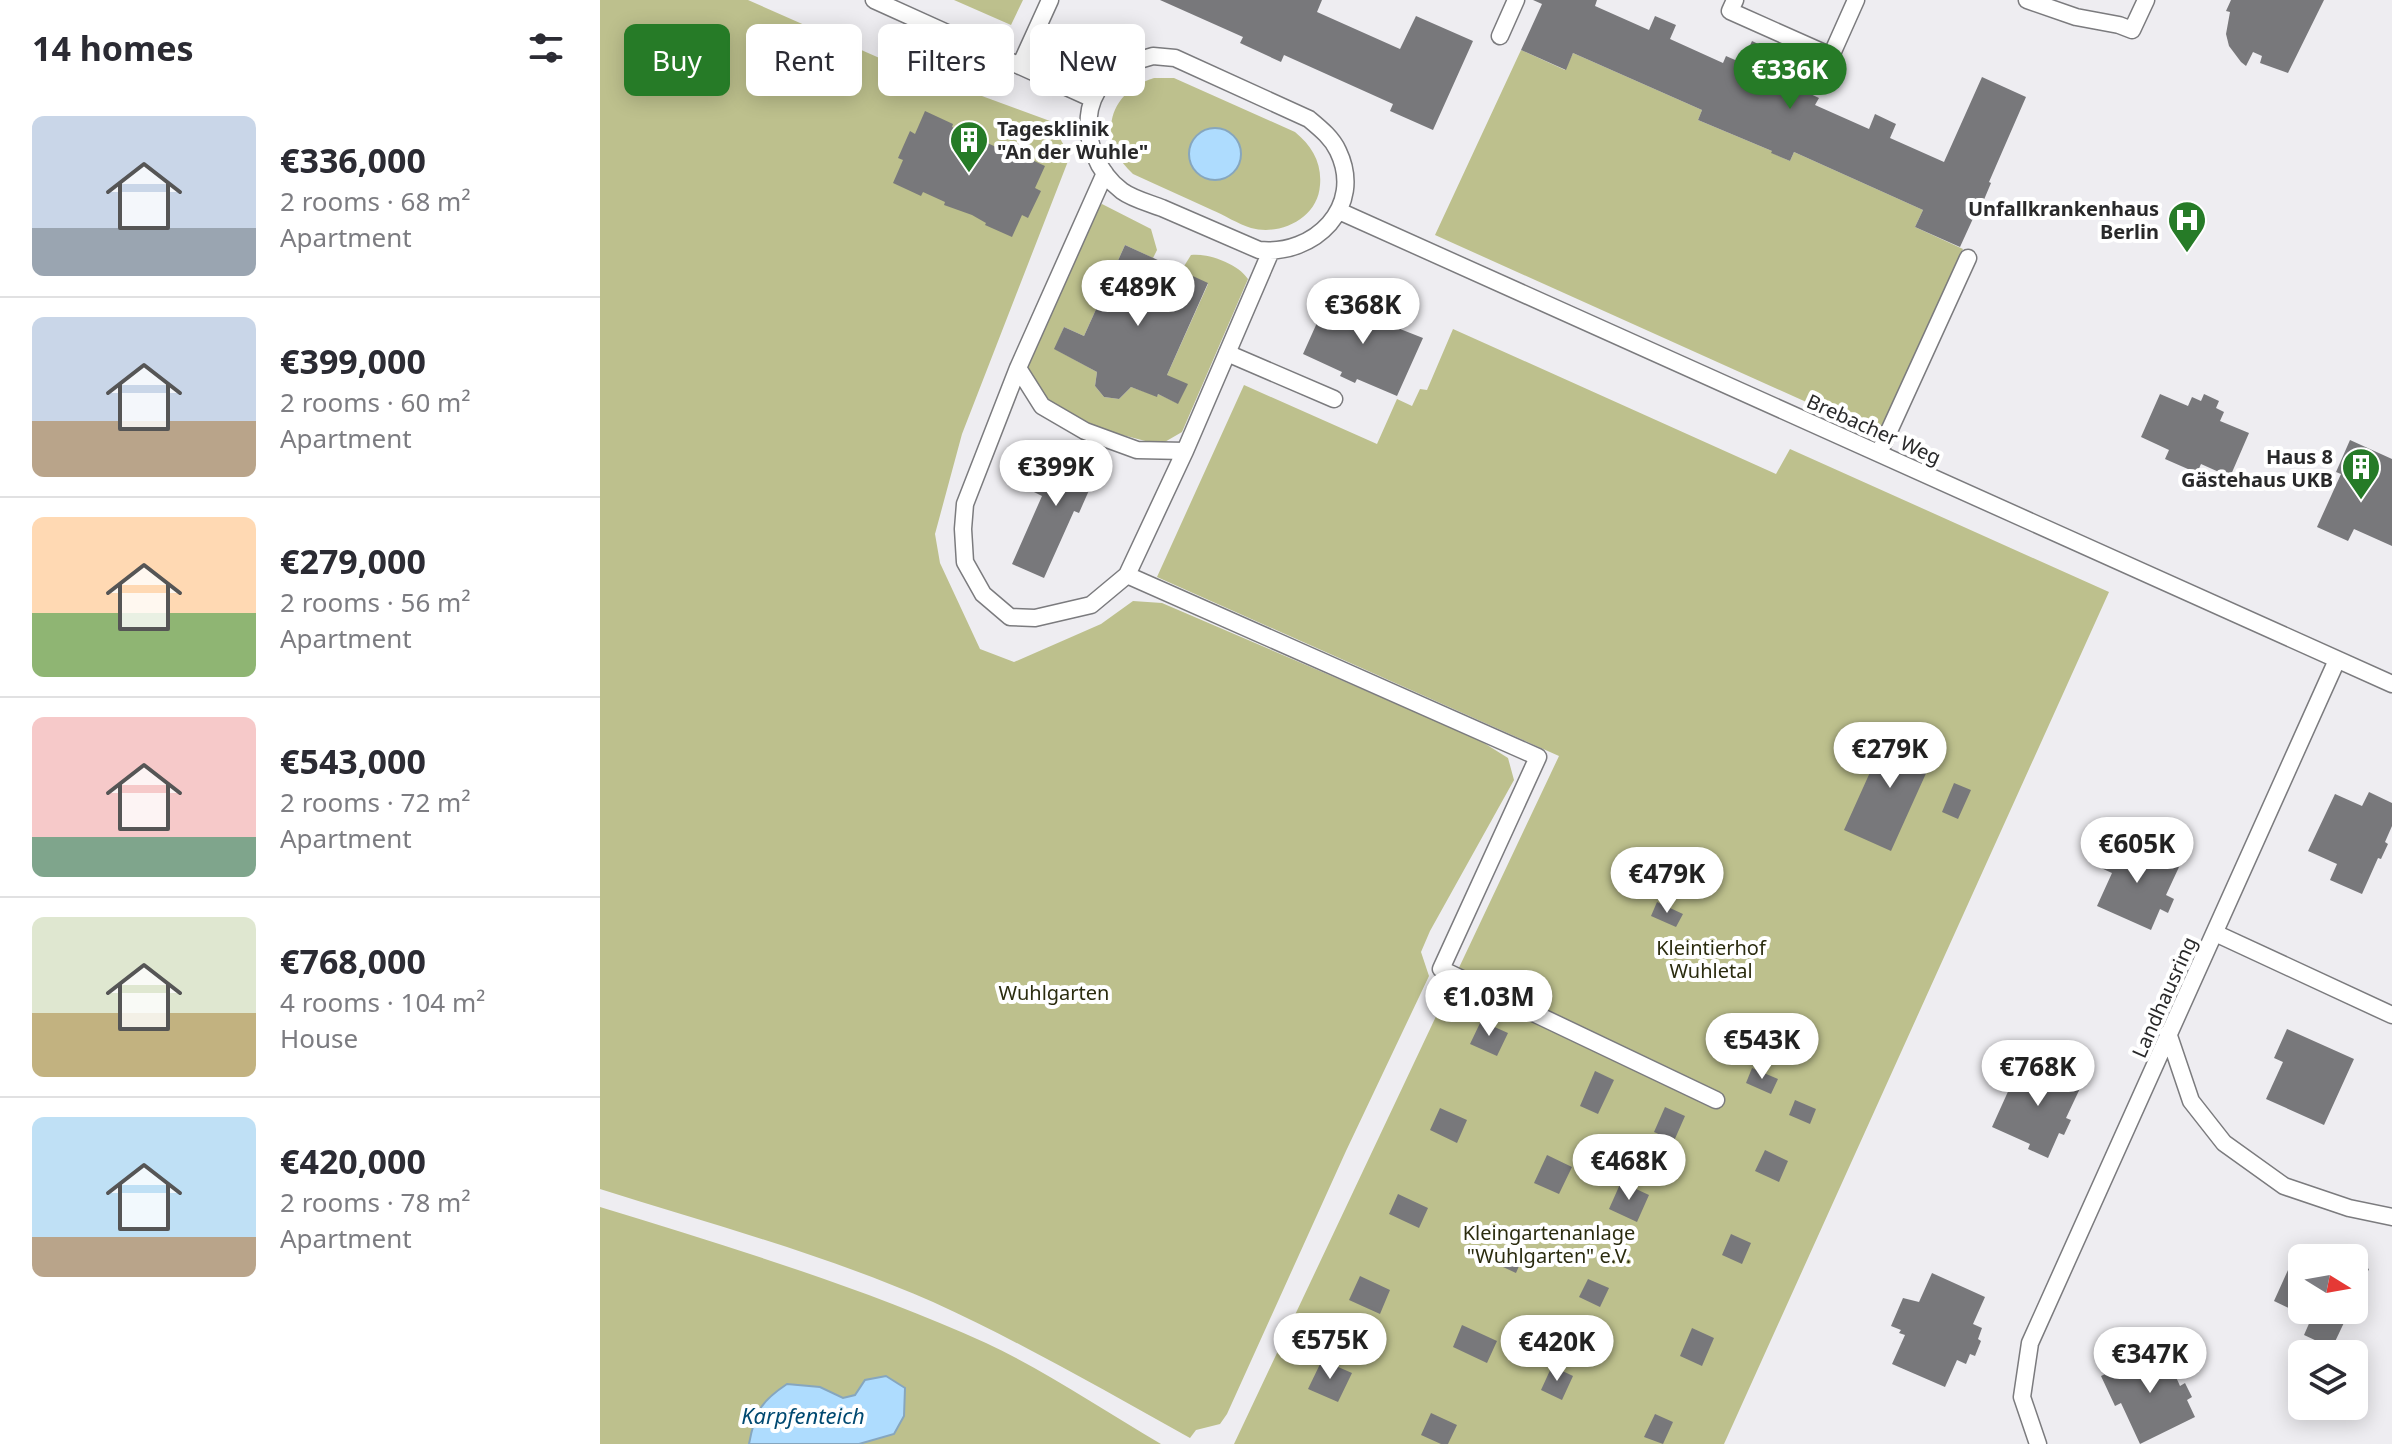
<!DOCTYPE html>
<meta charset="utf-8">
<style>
:root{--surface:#fff;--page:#f2f2f3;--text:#2b2b33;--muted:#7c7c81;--line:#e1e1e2;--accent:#267b27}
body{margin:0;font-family:"Noto Sans",sans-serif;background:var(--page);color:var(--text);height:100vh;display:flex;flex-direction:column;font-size:30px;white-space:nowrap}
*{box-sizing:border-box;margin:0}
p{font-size:26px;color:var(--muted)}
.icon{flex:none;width:44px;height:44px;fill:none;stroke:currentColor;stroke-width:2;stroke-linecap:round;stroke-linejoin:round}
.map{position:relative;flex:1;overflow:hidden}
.drawer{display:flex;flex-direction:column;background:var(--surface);width:600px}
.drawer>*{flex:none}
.top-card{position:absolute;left:24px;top:24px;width:760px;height:72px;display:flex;gap:16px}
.needle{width:52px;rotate:101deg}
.fabs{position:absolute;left:1688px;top:1244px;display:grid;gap:16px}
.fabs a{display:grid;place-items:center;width:80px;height:80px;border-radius:12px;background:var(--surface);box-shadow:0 4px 20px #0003;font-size:40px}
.price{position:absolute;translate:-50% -68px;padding:0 18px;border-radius:28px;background:#fff;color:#222;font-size:26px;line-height:52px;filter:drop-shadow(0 2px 4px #0008)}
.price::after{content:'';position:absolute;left:50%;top:48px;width:24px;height:18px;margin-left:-12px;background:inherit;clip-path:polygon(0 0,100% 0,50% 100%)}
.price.on{background:var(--accent);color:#fff}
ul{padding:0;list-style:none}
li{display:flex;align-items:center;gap:24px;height:200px;padding:0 32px}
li+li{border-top:2px solid var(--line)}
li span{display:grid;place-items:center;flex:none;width:224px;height:160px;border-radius:12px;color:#555}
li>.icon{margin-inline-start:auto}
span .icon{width:96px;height:96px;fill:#fffc;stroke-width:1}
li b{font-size:34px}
h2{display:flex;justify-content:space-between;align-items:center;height:96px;padding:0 32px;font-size:34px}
.chip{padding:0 28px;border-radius:12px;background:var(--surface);box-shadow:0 4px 20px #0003;font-size:28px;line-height:72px}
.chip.on{background:var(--accent);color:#fff}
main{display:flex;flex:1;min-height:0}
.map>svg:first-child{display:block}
</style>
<main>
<section class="drawer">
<h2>14 homes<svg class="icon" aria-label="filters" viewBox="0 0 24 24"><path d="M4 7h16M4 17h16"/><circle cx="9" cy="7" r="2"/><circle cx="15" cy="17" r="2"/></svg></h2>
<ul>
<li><span style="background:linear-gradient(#c9d6e8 70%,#9aa5b1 0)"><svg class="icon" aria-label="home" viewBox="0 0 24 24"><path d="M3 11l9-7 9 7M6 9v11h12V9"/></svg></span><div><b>€336,000</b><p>2 rooms · 68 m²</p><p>Apartment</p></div></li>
<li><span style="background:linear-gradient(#c9d6e8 65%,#b9a48a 0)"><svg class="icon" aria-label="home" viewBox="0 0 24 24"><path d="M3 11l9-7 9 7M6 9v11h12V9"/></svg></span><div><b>€399,000</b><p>2 rooms · 60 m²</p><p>Apartment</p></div></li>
<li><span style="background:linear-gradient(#ffd9b3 60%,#8fb573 0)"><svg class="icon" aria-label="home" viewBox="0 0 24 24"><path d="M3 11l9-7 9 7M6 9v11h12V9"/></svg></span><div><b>€279,000</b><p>2 rooms · 56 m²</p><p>Apartment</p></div></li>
<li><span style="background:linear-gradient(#f6c9c9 75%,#7fa58c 0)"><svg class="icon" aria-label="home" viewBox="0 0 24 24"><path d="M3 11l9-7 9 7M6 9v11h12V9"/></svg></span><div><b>€543,000</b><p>2 rooms · 72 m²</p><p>Apartment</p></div></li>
<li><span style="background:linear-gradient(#dfe7d0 60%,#c2b280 0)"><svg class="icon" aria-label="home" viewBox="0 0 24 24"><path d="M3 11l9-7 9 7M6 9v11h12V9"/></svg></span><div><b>€768,000</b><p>4 rooms · 104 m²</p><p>House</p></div></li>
<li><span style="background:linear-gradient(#bfe0f5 75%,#b9a48a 0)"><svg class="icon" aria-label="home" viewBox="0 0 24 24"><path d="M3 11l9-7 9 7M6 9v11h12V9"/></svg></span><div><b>€420,000</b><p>2 rooms · 78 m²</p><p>Apartment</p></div></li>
</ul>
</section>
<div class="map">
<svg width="1792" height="1444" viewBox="0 0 1792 1444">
<rect width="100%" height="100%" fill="#eeedf1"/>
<!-- green -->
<path fill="#bdc08d" d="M0 0H148L284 60 450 121 470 156 362 434 335 534 340 563 380 649 414 662 501 624 533 601 562 603 876 738 908 758 914 780 830 931 821 952 829 976 746 1151 627 1414 620 1424 596 1430 590 1438C505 1391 421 1342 333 1302 226 1255 111 1224 0 1189Z
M354 0H423L411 25Z
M921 50 965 70 973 53 1102 110 1098 120 1172 151V153L1190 161 1194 152 1323 210 1315 227 1363 249 1282 430 1275 433 835 235Z
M554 78H574L695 132C712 146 722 163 720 185 718 218 681 236 651 228 638 224 624 215 612 210 586 198 559 186 533 174 497 141 506 93 554 78Z
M502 204 551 229 557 250 553 258 525 245 484 336 464 327 455 349 497 372 495 386 504 397 519 399 531 387 557 396 558 394 577 403 567 375 608 284 581 271 591 255C609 253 638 264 648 279L582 432 563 443H553L492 427 440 396 425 369 496 208Z
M853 329 1176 474 1190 449 1509 592 1124 1444H634L959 756 557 577 644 385 777 444 797 399 812 406 820 389 827 390Z
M0 1207C130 1247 262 1287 386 1343 446 1371 503 1410 561 1444H259L294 1434 255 1395 243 1398 220 1387 154 1418 149 1444H0Z"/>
<!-- water -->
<path fill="#aedcfe" stroke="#86a6be" stroke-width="2" d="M589 154a26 26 0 1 1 52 0a26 26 0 1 1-52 0Z
M286 1376 305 1388 304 1416 294 1434 259 1444H149C155 1412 160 1402 187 1384L220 1387 243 1398 255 1395 265 1380Z"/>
<!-- building -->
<path fill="#78787b" d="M560 0H722L717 12 800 49 816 16 873 41 833 130 790 111 793 104 684 55 681 62 640 43 643 37Z
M933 0H997L995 6 1049 30 1055 16 1076 25 1070 39 1123 63 1126 56 1142 63 1152 41 1173 51 1174 48 1212 68 1202 90 1219 98 1215 105 1269 129 1275 114 1296 124 1290 138 1344 162 1382 77 1426 97 1389 182 1391 183 1383 202 1381 201 1360 247 1315 227 1323 210 1194 152 1190 161 1171 153 1172 151 1098 120 1102 110 973 53 966 70 921 50 942 4Z
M1631 0H1724L1688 73 1660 63 1662 56 1653 52 1646 66 1641 62 1629 46 1626 34 1630 12 1626 11Z
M325 111 353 124 352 127 416 156 417 153 445 166 435 188 441 191 428 218 422 215 412 237 385 225 386 223 372 215 344 205 345 202 323 192 321 196 293 183 303 160 298 158 310 131 315 134Z
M525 245 608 283 567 375 588 384 578 404 558 394 557 397 531 387 519 399 504 397 495 386 497 372 454 349 464 327 484 336Z
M729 296 797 324 795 327 823 338 797 396 757 379 755 383 740 376 742 372 703 354Z
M1560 394 1588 406 1592 397 1601 401 1604 394 1619 401 1616 408 1624 412 1620 421 1649 433 1630 477 1601 464 1597 473 1565 459 1569 450 1541 437Z
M1750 440 1792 459V546L1754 529 1748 541 1717 527 1741 474 1736 472Z
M466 443 499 458 490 477 494 479 479 513 474 511 444 578 412 564 442 496 434 492 449 459 457 462Z
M1290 728 1337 749 1291 851 1244 830Z
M1354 783 1371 790 1358 819 1342 812Z
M1769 792 1792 803V826L1785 842 1788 844 1781 859 1778 858 1762 894 1730 880 1737 864 1708 851 1735 794 1762 806Z
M1514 840 1579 867 1566 895 1574 899 1568 913 1560 909 1551 930 1497 906 1512 873 1501 868Z
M1057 902 1083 914 1076 927 1051 916Z
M881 1021 908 1033 897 1056 870 1044Z
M1687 1029 1754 1059 1724 1125 1666 1099 1683 1062 1674 1058Z
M1420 1065 1448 1078 1452 1068 1483 1082 1466 1118 1471 1120 1464 1135 1459 1133 1448 1158 1428 1149 1430 1144 1392 1127Z
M1152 1068 1178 1079 1171 1094 1146 1083Z
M995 1071 1014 1080 998 1114 980 1106Z
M1195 1100 1216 1109 1210 1124 1189 1115Z
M1065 1107 1085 1116 1074 1141 1054 1132Z
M840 1108 867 1120 857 1143 830 1130Z
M1165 1150 1188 1161 1179 1182 1155 1171Z
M947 1155 972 1167 959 1194 934 1183Z
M1021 1182 1049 1195 1037 1222 1009 1209Z
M798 1194 828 1208 819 1228 789 1214Z
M1131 1234 1151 1243 1142 1264 1122 1255Z
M913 1244 926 1250 916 1273 903 1267Z
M1698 1248 1721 1258H1702V1310H1750L1732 1348 1704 1335 1711 1319 1674 1301Z
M1754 1261 1769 1269 1758 1294 1764 1296 1756 1311 1754 1310Z
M1332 1273 1385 1297 1373 1324 1382 1328 1378 1339 1381 1341 1375 1356 1370 1354 1366 1364 1357 1360 1345 1387 1292 1364 1305 1335 1299 1333 1301 1330 1291 1326 1303 1298 1319 1302Z
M760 1276 790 1290 780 1314 749 1300Z
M988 1279 1009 1288 1000 1307 979 1297Z
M862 1325 897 1341 887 1363 853 1347Z
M1092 1328 1114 1338 1102 1366 1080 1356Z
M1564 1346 1578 1376 1576 1377 1580 1386 1585 1383 1592 1397 1587 1400 1595 1417 1540 1444 1521 1403 1515 1406 1501 1376Z
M722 1360 752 1373 738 1402 708 1389Z
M952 1366 973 1376 962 1400 941 1390Z
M831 1413 857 1425 848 1444H841L821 1435Z
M1055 1414 1073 1422 1063 1444 1044 1437Z"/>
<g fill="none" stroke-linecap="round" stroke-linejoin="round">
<!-- service casing -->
<g stroke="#7b7b7e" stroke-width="19">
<path id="service" d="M274 0 493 99
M1135 0 1130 11 1231 56 1256 0
M1427 0 1476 17 1519 25 1532 30 1546 0
M900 36 916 0
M553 56 575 58 709 119C721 129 732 138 738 151 765 207 714 256 659 250 627 236 594 222 562 208 549 203 533 199 522 191 497 172 484 140 490 109 497 78 525 63 553 56Z
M420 66 450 0
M505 173 418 368 365 504 363 529 365 562 383 594 410 617 435 618 491 605 527 575 585 451 671 251
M739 211 1792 684
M627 353 734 399
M418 368 442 406 485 431 537 450 585 451
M1279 453 1368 258
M527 575 938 757 841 969 1116 1100
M1615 933 1792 1015
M1568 1033 1591 1101 1624 1143 1684 1186 1749 1208 1792 1217
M1438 1444 1422 1397 1430 1343 1737 660"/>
</g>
<!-- service -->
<use href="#service" stroke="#fff" stroke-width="16"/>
</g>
<!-- icons -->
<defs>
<g id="building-pin" transform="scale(2)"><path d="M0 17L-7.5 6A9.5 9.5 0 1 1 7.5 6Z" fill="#267b27" stroke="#fff"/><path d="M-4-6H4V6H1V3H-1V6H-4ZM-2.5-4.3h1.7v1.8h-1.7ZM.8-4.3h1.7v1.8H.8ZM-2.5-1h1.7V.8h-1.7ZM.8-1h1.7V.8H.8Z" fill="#fff"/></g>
<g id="hospital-pin" transform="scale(2)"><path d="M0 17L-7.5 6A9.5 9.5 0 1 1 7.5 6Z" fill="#267b27" stroke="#fff"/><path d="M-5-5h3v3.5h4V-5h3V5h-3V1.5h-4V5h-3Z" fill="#fff"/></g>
</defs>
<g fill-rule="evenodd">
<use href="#building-pin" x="369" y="140"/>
<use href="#hospital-pin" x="1587" y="220"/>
<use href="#building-pin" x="1761" y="467"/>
</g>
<g text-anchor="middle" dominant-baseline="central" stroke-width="8" stroke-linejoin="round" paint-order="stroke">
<!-- poi labels -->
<g font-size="20" font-weight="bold" fill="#29292a" stroke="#fff" text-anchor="end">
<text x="397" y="128" text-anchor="start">Tagesklinik<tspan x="397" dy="23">"An der Wuhle"</tspan></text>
<text x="1559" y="208">Unfallkrankenhaus<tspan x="1559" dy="23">Berlin</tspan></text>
<text x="1733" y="456">Haus 8<tspan x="1733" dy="23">Gästehaus UKB</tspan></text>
</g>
<!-- street labels -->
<g font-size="20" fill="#29292a" stroke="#fff">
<text transform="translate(1274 429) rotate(24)">Brebacher Weg</text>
<text transform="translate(1564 997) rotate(-66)">Landhausring</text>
</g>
<!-- park labels -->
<g font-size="20" fill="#2b2c0f" stroke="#fff">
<text x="1111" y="947">Kleintierhof<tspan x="1111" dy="23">Wuhletal</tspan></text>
<text x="454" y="992">Wuhlgarten</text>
<text x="949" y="1232">Kleingartenanlage<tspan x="949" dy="23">"Wuhlgarten" e.V.</tspan></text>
</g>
<!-- water labels -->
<g font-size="22" font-style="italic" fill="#004971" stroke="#fff">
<text x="203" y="1415">Karpfenteich</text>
</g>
</g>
</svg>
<div class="fabs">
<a><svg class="needle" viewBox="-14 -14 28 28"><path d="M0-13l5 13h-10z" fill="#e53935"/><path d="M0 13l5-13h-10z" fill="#7c7c81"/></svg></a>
<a><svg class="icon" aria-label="layers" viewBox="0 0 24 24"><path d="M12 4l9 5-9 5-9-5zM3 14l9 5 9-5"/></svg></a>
</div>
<b class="price on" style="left:1190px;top:111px">€336K</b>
<b class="price" style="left:538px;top:328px">€489K</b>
<b class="price" style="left:763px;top:346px">€368K</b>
<b class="price" style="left:456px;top:508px">€399K</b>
<b class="price" style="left:1290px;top:790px">€279K</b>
<b class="price" style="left:1537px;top:885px">€605K</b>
<b class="price" style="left:1067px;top:915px">€479K</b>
<b class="price" style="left:889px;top:1038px">€1.03M</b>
<b class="price" style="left:1162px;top:1081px">€543K</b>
<b class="price" style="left:1438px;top:1108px">€768K</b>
<b class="price" style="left:1029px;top:1202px">€468K</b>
<b class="price" style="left:730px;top:1381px">€575K</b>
<b class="price" style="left:957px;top:1383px">€420K</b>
<b class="price" style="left:1550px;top:1395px">€347K</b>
<div class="top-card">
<a class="chip on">Buy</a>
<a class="chip">Rent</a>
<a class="chip">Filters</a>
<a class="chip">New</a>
</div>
</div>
</main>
